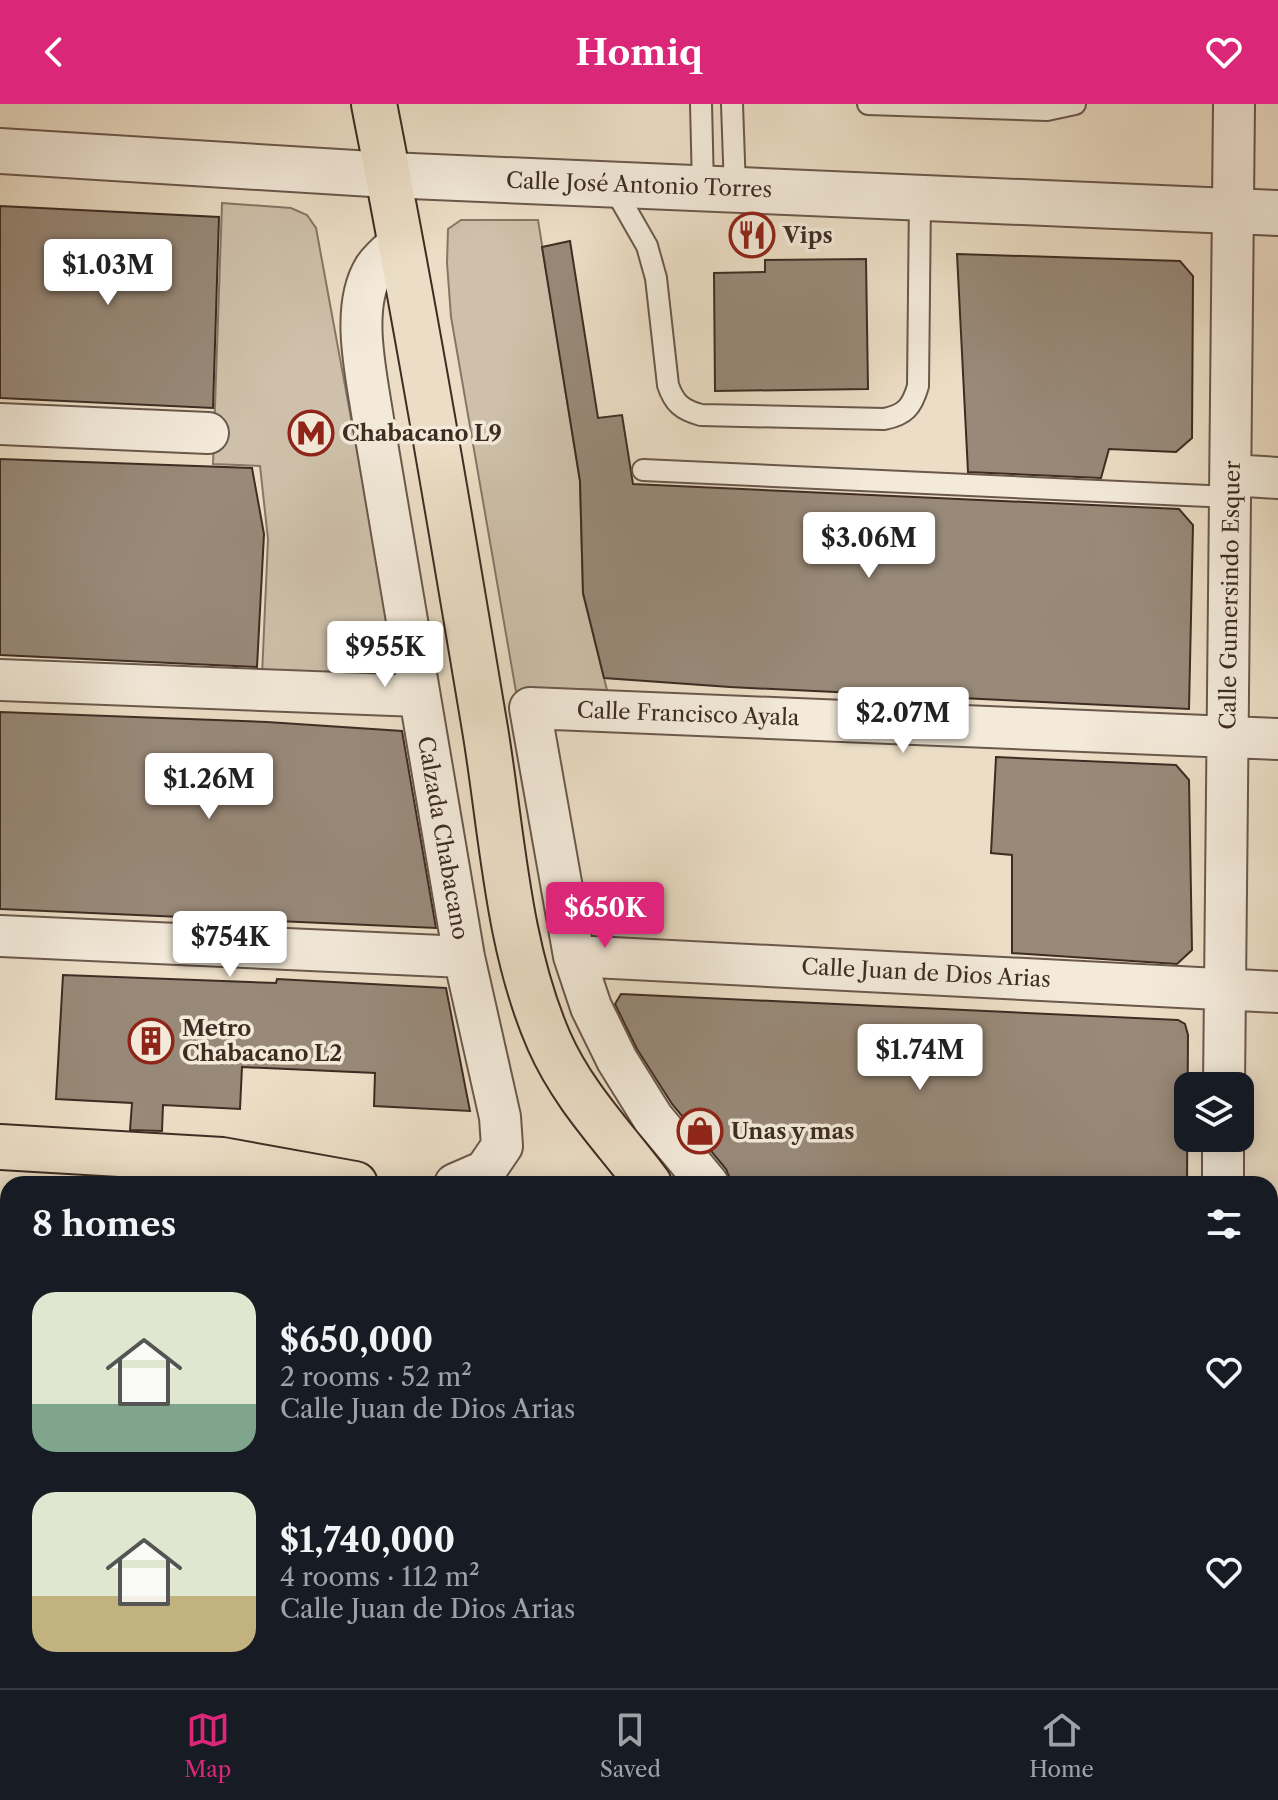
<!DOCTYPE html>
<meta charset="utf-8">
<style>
:root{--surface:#171b24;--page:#20242c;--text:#f1f3f6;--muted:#9ea1a6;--line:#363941;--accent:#db2777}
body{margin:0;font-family:"Libre Caslon Text",serif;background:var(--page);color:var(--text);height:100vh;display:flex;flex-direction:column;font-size:30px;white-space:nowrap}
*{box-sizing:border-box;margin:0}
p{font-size:26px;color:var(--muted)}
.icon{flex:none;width:44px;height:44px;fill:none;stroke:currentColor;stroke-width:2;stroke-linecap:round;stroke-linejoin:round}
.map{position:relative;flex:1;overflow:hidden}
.panel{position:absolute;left:0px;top:1072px;width:1278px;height:512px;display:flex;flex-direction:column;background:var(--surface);border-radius:24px 24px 0 0;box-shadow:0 4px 20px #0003}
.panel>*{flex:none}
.controls{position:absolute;left:1174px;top:968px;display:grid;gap:16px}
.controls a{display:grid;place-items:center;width:80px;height:80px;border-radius:16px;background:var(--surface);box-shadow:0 4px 20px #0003;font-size:40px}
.price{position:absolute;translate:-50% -68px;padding:0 18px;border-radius:8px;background:#fff;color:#222;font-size:26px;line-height:52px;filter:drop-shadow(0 2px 4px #0008)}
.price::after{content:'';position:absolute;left:50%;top:48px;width:24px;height:18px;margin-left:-12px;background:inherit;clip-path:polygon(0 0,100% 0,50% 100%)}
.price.active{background:var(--accent);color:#fff}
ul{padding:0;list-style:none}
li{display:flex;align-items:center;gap:24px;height:200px;padding:0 32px}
li span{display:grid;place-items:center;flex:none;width:224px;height:160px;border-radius:24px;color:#555}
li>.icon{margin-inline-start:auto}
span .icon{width:96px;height:96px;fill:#fffc;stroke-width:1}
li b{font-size:34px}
h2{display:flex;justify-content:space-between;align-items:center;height:96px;padding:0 32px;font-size:34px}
header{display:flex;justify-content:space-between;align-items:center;height:104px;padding:0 32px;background:var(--accent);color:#fff;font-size:36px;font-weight:700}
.dock{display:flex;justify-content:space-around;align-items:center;height:112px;border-top:2px solid var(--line);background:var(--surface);font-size:22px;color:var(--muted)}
.dock a{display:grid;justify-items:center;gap:4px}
.dock .active{color:var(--accent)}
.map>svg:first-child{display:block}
</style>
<header><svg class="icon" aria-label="back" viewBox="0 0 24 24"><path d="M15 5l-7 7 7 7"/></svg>Homiq<svg class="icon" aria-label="heart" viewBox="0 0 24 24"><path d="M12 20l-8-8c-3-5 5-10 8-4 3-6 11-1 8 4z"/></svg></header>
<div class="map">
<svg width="1278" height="1584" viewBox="0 0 1278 1584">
<rect width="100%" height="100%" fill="#ecdec6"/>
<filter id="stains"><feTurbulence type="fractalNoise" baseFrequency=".0025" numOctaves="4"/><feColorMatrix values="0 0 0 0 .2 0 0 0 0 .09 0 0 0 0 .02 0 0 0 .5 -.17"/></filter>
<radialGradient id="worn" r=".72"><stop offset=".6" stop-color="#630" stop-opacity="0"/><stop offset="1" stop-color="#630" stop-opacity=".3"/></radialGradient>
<!-- green -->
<path fill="#cec0aa" stroke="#867666" stroke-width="2" d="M222 99 291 104 307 111 316 124 394 548 384 568 361 576 262 572 268 435 260 362 213 360Z
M461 116H538L580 377 583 489 607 586 535 584 519 605 451 213 447 159 448 125Z"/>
<!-- building -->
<path fill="#988978" stroke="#3e2c23" stroke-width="2" d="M0 102 219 113 213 304 0 294Z
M570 137 598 314 622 311 633 380 1179 405 1193 421 1189 605 730 583 604 574 583 489 580 377 542 143Z
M957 150 1180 157 1193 172 1192 334 1176 348 1109 345 1101 374 968 368Z
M866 155 868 285 715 287 714 169 765 168V156Z
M0 355 252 364 264 430 257 563 0 551Z
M0 608 267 618 402 627 436 824 0 805Z
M996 653 1176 661 1189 676 1192 846 1177 860 1012 849V751L991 749Z
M63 871 276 879 277 875 446 884 470 1007 374 1002 375 969 242 963 240 1005 163 1001 162 1027 130 1026 132 999 56 995Z
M621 890 1178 916 1185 920 1188 931 1187 1080H732L726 1065 672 1000 637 945 615 900Z"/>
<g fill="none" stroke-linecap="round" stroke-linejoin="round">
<!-- service casing -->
<g stroke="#6a584c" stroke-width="24">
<path id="service" d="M701 0 703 83
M732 0 735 85
M868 0 1047 6V0
M1047 6 1075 0
M611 79 647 142 656 174 668 281C674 299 682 306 701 311L884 315C905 311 912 303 918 282L920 94
M643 366 1230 393"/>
</g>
<!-- minor casing -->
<g stroke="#6a584c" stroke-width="44">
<path id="minor" d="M401 138C392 146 380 155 374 165 349 206 368 277 374 322L464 853 500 1013 502 1042 485 1067 455 1080
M0 320 208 329
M1231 371 1278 374
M0 576 419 592
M0 832 464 853
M574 852 1278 888
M1224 982 1234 0
M708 1080 653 1014 617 956 591 903 574 852 530 604 1278 635
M1223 1080V1034
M308 1576 309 1584
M619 1576 620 1584
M907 1576 909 1584
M1007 1576 1009 1584"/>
</g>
<!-- tertiary casing -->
<g stroke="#6a584c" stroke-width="48">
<path id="tertiary" d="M0 47 388 71 1278 109"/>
</g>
<!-- primary casing -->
<g stroke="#3e2c23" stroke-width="48">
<path id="primary" d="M374 0C415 208 450 416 485 625 502 727 507 841 549 937 573 992 614 1033 649 1080
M953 1576 955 1584"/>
</g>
<!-- trunk casing -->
<g stroke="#3e2c23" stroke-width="48">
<path id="trunk" d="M0 1043 222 1056 355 1080
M1270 1174 1278 1175
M1270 1268 1278 1269
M0 1283H8"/>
</g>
<!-- service -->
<use href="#service" stroke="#f3eada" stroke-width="20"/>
<!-- minor -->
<use href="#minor" stroke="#f3eada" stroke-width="40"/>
<!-- tertiary -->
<use href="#tertiary" stroke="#f3eada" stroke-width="44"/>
<!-- primary -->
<use href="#primary" stroke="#ecdec6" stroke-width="44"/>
<!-- trunk -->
<use href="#trunk" stroke="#ecdec6" stroke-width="44"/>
<!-- rail casing -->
<g stroke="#3e2c23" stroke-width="9">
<path id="rail" d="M0 1158 8 1159
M0 1183H8
M1270 1210 1278 1211
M1270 1230 1278 1231"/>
</g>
<!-- rail -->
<use href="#rail" stroke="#f3eada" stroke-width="6" stroke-dasharray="18" stroke-linecap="butt"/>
</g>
<!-- icons -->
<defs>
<g id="restaurant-ring" transform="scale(2.3)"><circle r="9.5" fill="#f3eada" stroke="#8f2418" stroke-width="1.5"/><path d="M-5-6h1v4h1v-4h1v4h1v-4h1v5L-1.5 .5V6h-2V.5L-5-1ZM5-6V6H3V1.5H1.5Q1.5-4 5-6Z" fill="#8f2418"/></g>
<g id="metro-ring" transform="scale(2.3)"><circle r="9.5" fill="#f3eada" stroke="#8f2418" stroke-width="1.5"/><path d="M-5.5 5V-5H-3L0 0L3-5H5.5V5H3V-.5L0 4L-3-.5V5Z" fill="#8f2418"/></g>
<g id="building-ring" transform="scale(2.3)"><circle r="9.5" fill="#f3eada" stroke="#8f2418" stroke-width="1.5"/><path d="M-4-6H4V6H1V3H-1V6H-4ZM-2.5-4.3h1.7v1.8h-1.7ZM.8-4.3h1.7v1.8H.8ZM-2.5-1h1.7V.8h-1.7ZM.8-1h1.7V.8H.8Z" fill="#8f2418"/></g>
<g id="shop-ring" transform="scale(2.3)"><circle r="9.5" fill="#f3eada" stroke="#8f2418" stroke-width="1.5"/><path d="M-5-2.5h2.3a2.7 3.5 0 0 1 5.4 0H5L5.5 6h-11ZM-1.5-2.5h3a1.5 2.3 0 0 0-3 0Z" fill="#8f2418"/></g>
</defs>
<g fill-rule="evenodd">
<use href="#restaurant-ring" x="752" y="131"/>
<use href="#metro-ring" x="311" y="329"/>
<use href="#building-ring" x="151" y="937"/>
<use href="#shop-ring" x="700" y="1027"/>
</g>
<g text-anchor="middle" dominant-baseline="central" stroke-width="7" stroke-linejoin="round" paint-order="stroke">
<!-- street labels -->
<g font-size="22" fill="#3e2c23" stroke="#f3eada">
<text transform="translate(639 81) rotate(2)">Calle José Antonio Torres</text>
<text transform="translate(1230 491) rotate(-89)">Calle Gumersindo Esquer</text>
<text transform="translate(688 610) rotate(2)">Calle Francisco Ayala</text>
<text transform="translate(443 734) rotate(80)">Calzada Chabacano</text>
<text transform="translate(926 869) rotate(3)">Calle Juan de Dios Arias</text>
</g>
<!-- poi labels -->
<g font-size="22" font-weight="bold" fill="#3e2c23" stroke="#f3eada" text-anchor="start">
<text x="783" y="131">Vips</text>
<text x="342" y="329">Chabacano L9</text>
<text x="182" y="924">Metro<tspan x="182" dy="25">Chabacano L2</tspan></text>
<text x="731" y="1027">Unas y mas</text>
</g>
</g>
<rect width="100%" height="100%" filter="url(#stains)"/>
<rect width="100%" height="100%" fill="url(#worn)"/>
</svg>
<div class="controls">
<a><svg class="icon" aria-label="layers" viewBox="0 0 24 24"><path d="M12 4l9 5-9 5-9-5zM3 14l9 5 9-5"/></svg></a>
</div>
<b class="price" style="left:108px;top:203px">$1.03M</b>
<b class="price" style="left:869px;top:476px">$3.06M</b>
<b class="price" style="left:385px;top:585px">$955K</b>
<b class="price" style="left:903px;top:651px">$2.07M</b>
<b class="price" style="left:209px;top:717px">$1.26M</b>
<b class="price active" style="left:605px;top:846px">$650K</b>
<b class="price" style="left:230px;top:875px">$754K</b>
<b class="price" style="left:920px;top:988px">$1.74M</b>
<section class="panel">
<h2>8 homes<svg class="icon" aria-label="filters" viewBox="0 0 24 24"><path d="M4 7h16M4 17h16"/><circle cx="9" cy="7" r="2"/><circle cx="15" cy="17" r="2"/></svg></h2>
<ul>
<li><span style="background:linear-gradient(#dfe7d0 70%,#7fa58c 0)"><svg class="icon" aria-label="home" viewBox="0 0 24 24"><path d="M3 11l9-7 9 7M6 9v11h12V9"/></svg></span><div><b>$650,000</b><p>2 rooms · 52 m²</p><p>Calle Juan de Dios Arias</p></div><svg class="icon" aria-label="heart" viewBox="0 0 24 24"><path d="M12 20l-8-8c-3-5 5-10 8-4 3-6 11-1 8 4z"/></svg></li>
<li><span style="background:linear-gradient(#dfe7d0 65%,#c2b280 0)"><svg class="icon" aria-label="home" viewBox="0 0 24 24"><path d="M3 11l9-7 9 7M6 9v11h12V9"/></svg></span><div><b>$1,740,000</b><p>4 rooms · 112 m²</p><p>Calle Juan de Dios Arias</p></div><svg class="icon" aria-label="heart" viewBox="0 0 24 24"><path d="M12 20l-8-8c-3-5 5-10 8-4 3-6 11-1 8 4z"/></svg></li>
</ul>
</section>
</div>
<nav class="dock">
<a class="active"><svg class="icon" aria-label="map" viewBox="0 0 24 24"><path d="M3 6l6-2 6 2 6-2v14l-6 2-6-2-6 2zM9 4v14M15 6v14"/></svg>Map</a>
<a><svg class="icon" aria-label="saved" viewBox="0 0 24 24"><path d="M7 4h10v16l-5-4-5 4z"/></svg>Saved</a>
<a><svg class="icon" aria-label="home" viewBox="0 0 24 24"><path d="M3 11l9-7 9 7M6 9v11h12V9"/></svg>Home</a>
</nav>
